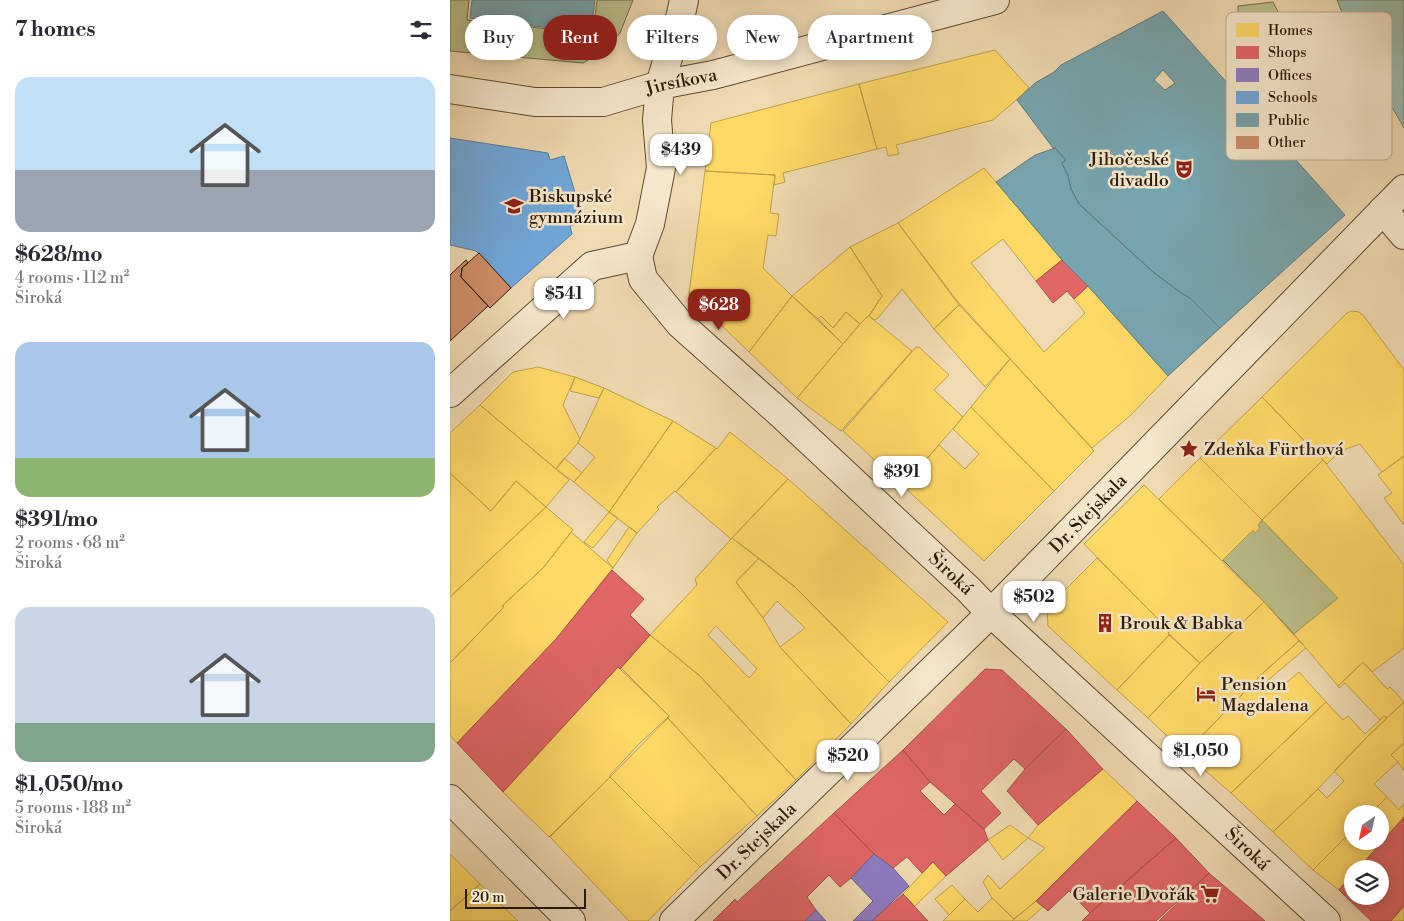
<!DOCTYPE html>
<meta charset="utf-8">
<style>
:root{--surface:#fff;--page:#f7f7f7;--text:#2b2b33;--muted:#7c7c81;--accent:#8f2418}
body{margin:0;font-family:"Libre Bodoni",serif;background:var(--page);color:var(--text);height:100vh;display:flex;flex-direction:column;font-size:19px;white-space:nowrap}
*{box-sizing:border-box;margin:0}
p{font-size:16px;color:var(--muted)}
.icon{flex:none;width:28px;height:28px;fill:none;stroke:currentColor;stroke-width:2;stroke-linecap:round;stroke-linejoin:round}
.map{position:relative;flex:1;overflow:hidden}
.panel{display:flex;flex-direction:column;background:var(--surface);width:450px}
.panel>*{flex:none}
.hud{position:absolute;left:15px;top:15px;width:475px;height:45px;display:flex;gap:10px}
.needle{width:32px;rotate:214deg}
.buttons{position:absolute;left:894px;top:805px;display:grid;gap:10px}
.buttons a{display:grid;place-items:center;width:45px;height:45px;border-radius:50%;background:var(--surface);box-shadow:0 2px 12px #0003;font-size:25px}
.scale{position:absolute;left:15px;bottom:12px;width:121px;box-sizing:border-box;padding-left:5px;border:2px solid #2c1b0a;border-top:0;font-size:14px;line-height:18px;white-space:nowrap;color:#2c1b0a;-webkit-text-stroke:4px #f5e7cc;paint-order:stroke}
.price{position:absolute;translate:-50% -42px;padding:0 11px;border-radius:10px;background:#fff;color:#222;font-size:16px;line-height:32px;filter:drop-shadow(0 1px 2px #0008)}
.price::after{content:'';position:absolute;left:50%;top:30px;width:15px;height:11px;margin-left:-8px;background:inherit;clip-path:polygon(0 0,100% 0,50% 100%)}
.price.current{background:var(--accent);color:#fff}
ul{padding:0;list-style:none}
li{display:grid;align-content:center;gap:10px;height:265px;padding:0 15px}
li span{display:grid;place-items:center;height:155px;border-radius:15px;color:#555}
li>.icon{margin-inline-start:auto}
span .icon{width:90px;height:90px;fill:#fffc;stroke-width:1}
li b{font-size:21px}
h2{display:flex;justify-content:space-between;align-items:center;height:60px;padding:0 15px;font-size:21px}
.tag{padding:0 18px;border-radius:22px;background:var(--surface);box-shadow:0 2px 12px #0003;font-size:18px;line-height:45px}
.tag.current{background:var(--accent);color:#fff}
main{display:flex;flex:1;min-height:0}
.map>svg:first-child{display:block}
</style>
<main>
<section class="panel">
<h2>7 homes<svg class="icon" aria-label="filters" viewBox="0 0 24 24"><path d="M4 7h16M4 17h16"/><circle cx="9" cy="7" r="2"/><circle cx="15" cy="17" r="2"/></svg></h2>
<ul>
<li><span style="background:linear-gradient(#bfe0f5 60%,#9aa5b1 0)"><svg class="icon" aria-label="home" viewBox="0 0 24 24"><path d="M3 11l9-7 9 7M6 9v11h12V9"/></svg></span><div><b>$628/mo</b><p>4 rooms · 112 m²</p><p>Široká</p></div></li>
<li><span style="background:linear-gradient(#a9c7e8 75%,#8fb573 0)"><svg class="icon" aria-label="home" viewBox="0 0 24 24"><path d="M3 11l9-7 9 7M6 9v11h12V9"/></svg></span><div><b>$391/mo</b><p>2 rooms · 68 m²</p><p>Široká</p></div></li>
<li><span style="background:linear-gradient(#c9d6e8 75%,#7fa58c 0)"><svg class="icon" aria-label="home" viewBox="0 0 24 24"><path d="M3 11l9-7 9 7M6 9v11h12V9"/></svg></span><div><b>$1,050/mo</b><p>5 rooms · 188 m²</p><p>Široká</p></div></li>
</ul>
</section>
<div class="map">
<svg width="954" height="921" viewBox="0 0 954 921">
<rect width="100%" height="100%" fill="#f0dab1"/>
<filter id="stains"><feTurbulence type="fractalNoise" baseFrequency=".004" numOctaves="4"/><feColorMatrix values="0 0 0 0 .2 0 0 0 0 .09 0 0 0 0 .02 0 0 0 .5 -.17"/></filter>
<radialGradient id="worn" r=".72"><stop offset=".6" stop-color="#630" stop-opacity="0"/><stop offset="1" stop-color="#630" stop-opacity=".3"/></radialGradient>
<!-- green -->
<path fill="#bbbf8b" stroke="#746d4a" d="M0 0H19L17 20 143 34 147 0H183L170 33 152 52 133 63 0 51Z
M823 2 888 127 891 136 887 144 876 150 866 146 788 48V6Z
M812 520 888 598 844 634 814 602 773 560 803 530 805 532 810 528 808 525Z"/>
<!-- water -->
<path fill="#9abbac" stroke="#6e7b6b" d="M887 0H954V128L902 37Z"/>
<!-- homes -->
<path fill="#ffd966" stroke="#c0a04a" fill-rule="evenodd" d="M545 50 579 88 565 101 543 120 446 145 449 154 438 156 436 147 427 149 409 84Z
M409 84 427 149 333 173 335 182 324 185 325 175 255 171 261 123Z
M534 168 612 260 586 281 553 239 521 263 594 352 635 313 624 299 638 286 718 376 681 415 642 448 508 302 448 223Z
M255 171 325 175 320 213 329 214 326 236 318 235 313 268 342 296 299 352 239 294Z
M448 223 509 305 484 329 452 289 428 318 424 320 419 316 432 296 400 247Z
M400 247 432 296 419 316 416 318 410 324 396 312 383 328 371 316 368 319 342 296Z
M342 296 393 344 347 398 299 352Z
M509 305 560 359 535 387 484 329Z
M901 311 909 312 913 315 954 370V456L932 472 910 444 890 451 877 464 812 397 897 313Z
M396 312 410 324 393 344 368 319 371 316 383 328Z
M419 316 462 351 391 431 347 398 410 324 416 318Z
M466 347H469L499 375 484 390 513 417 453 486 393 431Z
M560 359 644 451 604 491 521 407Z
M88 367 125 377 113 405 130 439 128 443 106 469 30 405 63 372Z
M125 377 154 388 149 398 120 391Z
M154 388 223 421 159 512 124 482 145 457 128 443Z
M812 397 873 460 812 520 750 458Z
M30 405 119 480 96 507 66 481 41 511 0 473V433Z
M521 407 604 491 534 561 453 486 489 445 515 469 529 454 503 429Z
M223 421 266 448 226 492 225 491 207 507 209 509 187 533 159 512Z
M280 432 338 479 281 539 226 492 266 448 267 449Z
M954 456V525L934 498 942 493 928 475Z
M114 458 132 473 124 482 106 469Z
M750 458 812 520 808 525 810 528 805 533 803 530 772 561 709 499Z
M873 460 954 565V648L922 672 913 662 888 686 844 634 888 598 812 520Z
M0 473 41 511 66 481 96 507 0 597Z
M338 479 498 622 439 682 345 587 282 538Z
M694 485 814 602 750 663 718 633 721 630 709 620 634 544Z
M96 507 123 530 93 568 52 606 54 607 0 663V597Z
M159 512 168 518 143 548 134 542Z
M179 527 187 533 163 568 157 560Z
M121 532 163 568 106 639 7 743 0 735V663L54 607 52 606 93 568Z
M282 538 309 558 286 582 313 618 330 647 401 724 346 780 250 676 200 635 247 585 245 579ZM266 626 307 669 299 678 258 635Z
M309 558 345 587 439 682 401 724 330 647 355 628 327 601 313 618 286 582Z
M647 558 709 620 721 630 718 633 719 635 667 690 598 626 597 608Z
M814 602 849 641 815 671 735 753 698 718 750 663Z
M200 635 250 676 346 780 307 816 218 718 219 716 171 668Z
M719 635 750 663 698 718 667 690Z
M849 641 856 648 817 681 827 691 849 672 876 702 781 793 735 753 815 671Z
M913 662 937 689 940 687 954 702 937 718 934 716 930 720 895 683 889 688 888 686Z
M168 667 219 716 189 744 160 775V777L99 837 53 792Z
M876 702 893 720 898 716 915 734 934 716 937 718 918 736 868 789 823 832 781 793Z
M954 702V743L941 755 948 762 924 784 937 797 920 814H902V831L863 870 823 832 868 789 877 798 894 781 884 771 918 736Z
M218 718 307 816 250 867 160 777Z
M954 743V771L948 762 941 755Z
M653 769 687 801 586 901 564 919 542 898 533 882 538 875 550 889 595 848 578 838 588 825Z
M160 777 250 867 198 921H179L100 837Z
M937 797 949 810 954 803V817L908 869H902V875L889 890 863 870 902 831V841H930V814H920Z
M560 825 578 838 553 860 538 840Z
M0 854 30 884 0 911Z
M483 862 496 876 465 906 453 894Z
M30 884 68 921H0V911Z
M502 885 515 899 499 915 485 899Z
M542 898 564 919 562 921H493L515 899 528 912Z
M586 901 593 907 577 921H562Z
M954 906V921H941Z"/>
<!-- shops -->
<path fill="#e06666" stroke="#aa504a" d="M612 260 638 286 624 299 617 291 603 303 586 281Z
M162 570 194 599 180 615 200 635 170 669 168 667 53 792 7 743 106 639Z
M535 669 552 670 616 729 575 769 564 759 531 791 551 813 534 829 480 782 453 750Z
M616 729 653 769 588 825 557 791 575 769Z
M453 750 480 782 470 791 494 815 505 804 534 829 538 840 496 876 483 862 472 873 457 857 443 868 424 854 384 813Z
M687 801 726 838 640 913 619 891 598 911 586 901Z
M384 813 424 854 401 878 390 887 379 875 357 897 366 910 355 921H263L285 899 287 902Z
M954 817V906L941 921H921L889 890 902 875V896H930V869H908Z
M726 838 759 873 706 921H632L640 913Z
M759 873 807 914 815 921H709Z
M453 894 478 921H422Z"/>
<!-- offices -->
<path fill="#8e7cc3" stroke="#715f8c" d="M424 854 443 868 459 886 422 921H403L423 901 401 878Z
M366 910 376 921H355Z"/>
<!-- schools -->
<path fill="#6fa8dc" stroke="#5b7e9d" d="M0 138 98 153 100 160 114 156 134 222 120 226 122 234 61 288 26 251 0 245Z"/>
<!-- public -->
<path fill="#76a5af" stroke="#607c7e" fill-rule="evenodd" d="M22 0H145L141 33 20 18Z
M713 11 895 215 770 328 741 299 727 290 703 272 629 204 621 189 618 176 612 163 616 160 605 148H603L567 100 585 83 604 72 611 65ZM713 70 725 83 715 90 704 80Z
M605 148 616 160 612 163 618 176 621 189 629 204 703 272 727 290 741 299 770 328 718 376 638 286 612 260 546 182 585 155Z"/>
<!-- building -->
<path fill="#cf8e69" stroke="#2c1b0a" d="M29 253 61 288 40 308 11 277 12 268Z
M16 260 18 263 12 268 11 277 38 306 0 341V275Z"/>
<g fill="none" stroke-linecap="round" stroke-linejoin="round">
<!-- pedestrian casing -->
<g stroke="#5d4b34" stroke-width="30">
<g id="pedestrian">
<path id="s1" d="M541 613 954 189"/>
</g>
</g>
<!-- minor casing -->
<g stroke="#5d4b34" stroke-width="30">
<g id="minor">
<path id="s2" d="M0 89 85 102H153L210 85 263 75 545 0"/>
<path d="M933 210 954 235"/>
<path id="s3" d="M188 256 193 279 230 324 332 415 518 589 541 613 876 921"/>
<path d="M188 256 200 224 211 168 207 120 210 85 231 14 234 0"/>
<path d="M0 393 142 266 188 256"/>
<path d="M0 799 121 921"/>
<path id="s4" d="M224 921 541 613"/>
</g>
</g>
<!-- pedestrian -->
<use href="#pedestrian" stroke="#f5e7cc" stroke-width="28"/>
<!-- minor -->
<use href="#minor" stroke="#f5e7cc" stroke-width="28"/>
</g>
<!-- icons -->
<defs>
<g id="theatre-bare" transform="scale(1.5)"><path d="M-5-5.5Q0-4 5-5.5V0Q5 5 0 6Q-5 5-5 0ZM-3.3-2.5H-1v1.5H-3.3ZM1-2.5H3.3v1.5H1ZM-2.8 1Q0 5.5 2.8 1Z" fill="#8f2418" stroke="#f5e7cc" stroke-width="2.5" paint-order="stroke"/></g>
<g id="university-bare" transform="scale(1.5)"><path d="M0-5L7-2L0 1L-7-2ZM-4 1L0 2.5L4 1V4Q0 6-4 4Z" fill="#8f2418" stroke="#f5e7cc" stroke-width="2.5" paint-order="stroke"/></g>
<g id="sight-bare" transform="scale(1.5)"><path d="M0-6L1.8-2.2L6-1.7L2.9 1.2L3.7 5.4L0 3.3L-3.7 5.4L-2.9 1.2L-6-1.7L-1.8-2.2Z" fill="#8f2418" stroke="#f5e7cc" stroke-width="2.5" paint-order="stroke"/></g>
<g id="building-bare" transform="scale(1.5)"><path d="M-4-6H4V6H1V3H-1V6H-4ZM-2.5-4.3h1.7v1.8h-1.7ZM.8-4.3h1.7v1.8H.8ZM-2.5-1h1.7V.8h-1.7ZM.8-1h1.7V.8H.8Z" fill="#8f2418" stroke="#f5e7cc" stroke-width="2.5" paint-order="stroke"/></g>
<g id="hotel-bare" transform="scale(1.5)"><path d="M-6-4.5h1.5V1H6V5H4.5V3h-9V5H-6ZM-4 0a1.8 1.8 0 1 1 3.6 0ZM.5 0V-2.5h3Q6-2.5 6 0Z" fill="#8f2418" stroke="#f5e7cc" stroke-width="2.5" paint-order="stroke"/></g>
<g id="supermarket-bare" transform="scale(1.5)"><path d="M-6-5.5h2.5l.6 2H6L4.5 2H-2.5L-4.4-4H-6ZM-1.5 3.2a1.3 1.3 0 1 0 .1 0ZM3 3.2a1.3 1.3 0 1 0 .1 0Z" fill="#8f2418" stroke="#f5e7cc" stroke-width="2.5" paint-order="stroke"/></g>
</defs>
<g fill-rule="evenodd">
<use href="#theatre-bare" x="734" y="169"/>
<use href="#university-bare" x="64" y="206"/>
<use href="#sight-bare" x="739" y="449"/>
<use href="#building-bare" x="655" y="623"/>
<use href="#hotel-bare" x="756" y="694"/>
<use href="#supermarket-bare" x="760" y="894"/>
</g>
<g text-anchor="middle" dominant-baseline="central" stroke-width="5" stroke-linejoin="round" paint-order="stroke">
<!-- street labels -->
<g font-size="18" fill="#2c1b0a" stroke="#f5e7cc">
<text stroke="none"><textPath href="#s2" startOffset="235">Jirsíkova</textPath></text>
<text stroke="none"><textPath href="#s1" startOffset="139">Dr. Stejskala</textPath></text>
<text stroke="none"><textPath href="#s3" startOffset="450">Široká</textPath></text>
<text stroke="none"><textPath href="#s4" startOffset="115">Dr. Stejskala</textPath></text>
<text stroke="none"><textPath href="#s3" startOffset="855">Široká</textPath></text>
</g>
<!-- poi labels -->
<g font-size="18" fill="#2c1b0a" stroke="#f5e7cc" text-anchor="start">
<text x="719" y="159" text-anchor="end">Jihočeské<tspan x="719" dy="21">divadlo</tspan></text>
<text x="79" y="196">Biskupské<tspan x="79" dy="21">gymnázium</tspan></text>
<text x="754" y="449">Zdeňka Fürthová</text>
<text x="670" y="623">Brouk &amp; Babka</text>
<text x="771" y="684">Pension<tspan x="771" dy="21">Magdalena</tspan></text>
<text x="745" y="894" text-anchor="end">Galerie Dvořák</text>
</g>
</g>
<!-- legend -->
<rect x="776" y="12" width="166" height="148" rx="8" fill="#f5e7cc" stroke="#b9aa92" stroke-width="1"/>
<rect x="786" y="23" width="23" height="14" fill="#ffd966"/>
<rect x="786" y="46" width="23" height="13" fill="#e06666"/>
<rect x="786" y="68" width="23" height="14" fill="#8e7cc3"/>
<rect x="786" y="91" width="23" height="13" fill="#6fa8dc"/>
<rect x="786" y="113" width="23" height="14" fill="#76a5af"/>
<rect x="786" y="136" width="23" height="13" fill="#cf8e69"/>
<g font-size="14" fill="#2c1b0a">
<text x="818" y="35">Homes</text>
<text x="818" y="57">Shops</text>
<text x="818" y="80">Offices</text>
<text x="818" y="102">Schools</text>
<text x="818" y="125">Public</text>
<text x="818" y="147">Other</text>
</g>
<rect width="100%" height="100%" filter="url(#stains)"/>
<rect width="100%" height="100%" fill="url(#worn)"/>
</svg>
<div class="buttons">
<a><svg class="needle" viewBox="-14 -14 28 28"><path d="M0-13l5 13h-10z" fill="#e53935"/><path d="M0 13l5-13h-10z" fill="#7c7c81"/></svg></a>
<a><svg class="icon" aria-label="layers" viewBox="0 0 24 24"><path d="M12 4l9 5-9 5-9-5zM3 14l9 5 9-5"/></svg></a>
</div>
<div class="scale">20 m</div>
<b class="price" style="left:231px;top:176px">$439</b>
<b class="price" style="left:114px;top:320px">$541</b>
<b class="price current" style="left:269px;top:331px">$628</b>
<b class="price" style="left:452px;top:498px">$391</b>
<b class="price" style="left:584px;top:623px">$502</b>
<b class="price" style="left:751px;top:777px">$1,050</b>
<b class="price" style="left:398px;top:782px">$520</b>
<div class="hud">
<a class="tag">Buy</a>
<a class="tag current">Rent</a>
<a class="tag">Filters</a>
<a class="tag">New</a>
<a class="tag">Apartment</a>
</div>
</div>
</main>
